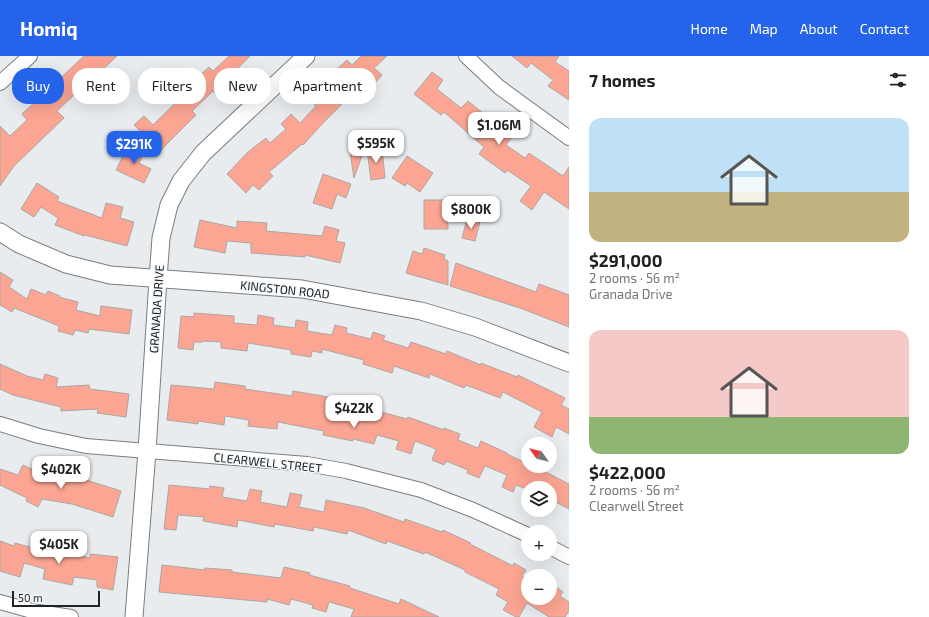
<!DOCTYPE html>
<meta charset="utf-8">
<style>
:root{--surface:#fff;--page:#f2f2f2;--text:#202124;--muted:#757577;--accent:#2563eb}
body{margin:0;font-family:"Exo 2",sans-serif;background:var(--page);color:var(--text);height:100vh;display:flex;flex-direction:column;font-size:15px;white-space:nowrap}
*{box-sizing:border-box;margin:0}
p{font-size:13px;color:var(--muted)}
.icon{flex:none;width:22px;height:22px;fill:none;stroke:currentColor;stroke-width:2;stroke-linecap:round;stroke-linejoin:round}
.map{position:relative;flex:1;overflow:hidden}
.sheet{display:flex;flex-direction:column;background:var(--surface);width:360px}
.sheet>*{flex:none}
.guide{position:absolute;left:12px;top:12px;width:380px;height:36px;display:flex;gap:8px}
.needle{width:26px;rotate:304deg}
.controls{position:absolute;left:521px;top:381px;display:grid;gap:8px}
.controls a{display:grid;place-items:center;width:36px;height:36px;border-radius:50%;background:var(--surface);box-shadow:0 4px 16px #0002;font-size:20px}
.scale{position:absolute;left:12px;bottom:10px;width:88px;box-sizing:border-box;padding-left:4px;border:2px solid #202223;border-top:0;font-size:11px;line-height:14px;white-space:nowrap;color:#202223;-webkit-text-stroke:3px #f5f9fc;paint-order:stroke}
.price{position:absolute;translate:-50% -34px;padding:0 9px;border-radius:8px;background:#fff;color:#222;font-size:13px;line-height:26px;filter:drop-shadow(0 1px 2px #0008)}
.price::after{content:'';position:absolute;left:50%;top:24px;width:12px;height:9px;margin-left:-6px;background:inherit;clip-path:polygon(0 0,100% 0,50% 100%)}
.price.selected{background:var(--accent);color:#fff}
ul{padding:0;list-style:none}
li{display:grid;align-content:center;gap:8px;height:212px;padding:0 20px}
li span{display:grid;place-items:center;height:124px;border-radius:12px;color:#555}
li>.icon{margin-inline-start:auto}
span .icon{width:72px;height:72px;fill:#fffc;stroke-width:1}
li b{font-size:17px}
h2{display:flex;justify-content:space-between;align-items:center;height:48px;padding:0 20px;font-size:17px}
.pill{padding:0 14px;border-radius:16px;background:var(--surface);box-shadow:0 4px 16px #0002;font-size:14px;line-height:36px}
.pill.selected{background:var(--accent);color:#fff}
header{display:flex;align-items:center;gap:24px;box-sizing:border-box;height:56px;padding:0 20px;background:var(--accent);color:#fff}
header strong{font-size:19px}
nav{display:flex;gap:22px;margin-inline-start:auto;font-size:14px}
main{display:flex;flex:1;min-height:0}
.map>svg:first-child{display:block}
</style>
<header>
<strong>Homiq</strong>
<nav><a>Home</a><a>Map</a><a>About</a><a>Contact</a></nav>
</header>
<main>
<div class="map">
<svg width="569" height="561" viewBox="0 0 569 561">
<rect width="100%" height="100%" fill="#e8ecee"/>
<!-- building -->
<path fill="#fba592" stroke="#aba7a6" d="M84 0H117L93 23 92 22 57 55 64 62 14 110 0 130V70L10 80 27 64 22 58Z
M229 0H250L236 14 240 19 218 41 213 35 192 55 196 59 160 95 134 69 144 60 153 69 200 23 198 21 209 11 213 15Z
M361 0H387L374 12 382 19 372 30 366 24 323 67 303 89 302 88 269 116 273 120 259 134 253 129 246 137 227 118 248 96 266 82 270 87 286 73 281 68 291 58 300 67 316 50 307 41 347 4 352 9Z
M512 0H559L555 6 569 15V44L548 30 553 24 531 7 527 12Z
M432 16 443 24 437 33 461 52 468 45 512 81 506 89 525 102 529 97 563 120 569 111V153L544 136 532 154 520 145 531 130 507 114 505 117 479 98 484 91 444 56 441 59 414 38Z
M128 90 144 97 139 107 151 113 144 127 116 114Z
M382 92 385 122 371 124 367 94Z
M364 94 354 122 350 96Z
M407 100 433 117 420 136 407 127 405 130 392 122Z
M323 118 351 128 346 142 337 138 332 153 313 147Z
M37 127 59 141 57 145 102 162 106 147 123 151 120 162 134 166 127 190 85 179 84 180 55 169 58 162 41 151 34 161 21 153Z
M424 144H447L448 173H424Z
M467 163 480 166 475 185 462 182Z
M200 164 237 172V165L267 167 266 175 322 180 325 170 339 174 336 185 345 187 340 207 305 199V201L251 197V187L227 185 225 197 194 191Z
M424 192 445 199 444 203 448 205V229L406 217 413 195 422 198Z
M456 207 536 236 539 228 569 239V271L520 252 450 230Z
M0 216 13 224 9 231 27 243 31 233 46 239 48 235 60 240 59 241 78 246 76 254 100 260 101 250 132 254 129 278 89 273 88 277 75 274 73 279 58 275 59 270 14 252 12 256 0 249Z
M194 257 234 260V267L257 269 258 259 274 262 273 269 295 272 296 264 308 266 307 275 332 279 335 269 347 272 346 277 371 283 373 276 385 280 383 284 408 292 411 286 446 298 447 295 481 309V307L517 321 518 319 565 342 561 349 569 353V378L556 371 552 381 534 371 542 356 503 336 500 342 466 329 464 332 430 318 429 322 394 310 392 317 363 308 364 304 322 293V297L312 295 311 301 291 298V294L248 287 247 295 221 292V286L203 285V286H194L193 294 178 292 181 260 194 261Z
M0 308 27 320 43 324 45 318 58 322 56 331 89 329 90 333 129 338 126 361 97 357 98 353 61 355V351L13 339 0 333Z
M215 326 245 330V333L292 340 293 335 323 340 407 363 408 361 444 374V372L460 378 458 384 478 392 481 385 507 397V398L528 408V410H533L540 413 569 428V453L550 443V432H524L516 429 513 436 502 431 507 419 485 410 479 422 467 417 468 414 446 405 444 409 432 404 436 393 415 385 411 398 396 393 399 385 377 379 374 388 353 383V385L323 379 324 375 278 366 277 373 248 370 249 364 225 360 224 369 198 365V368L167 364 171 329 214 333Z
M23 409 55 424 56 417 83 423 121 435 113 461 72 448 42 443 38 451 26 445 27 442 0 429V413L18 419Z
M169 429 209 433 210 430 224 432 222 441 247 445 250 433 262 435 260 446 287 451 290 437 302 439 299 451 324 456 326 444 364 452 404 466 405 463 442 476 443 474 471 487 470 488 513 510 514 507 526 514 522 520 528 524V542H550V527L563 536 560 540 569 546V555L565 561H549L527 547 519 561H516L503 554 508 546 496 539 499 533 465 516V514L425 496 424 498 387 485 386 488 348 474 347 478 314 471 313 475 275 468 274 471 238 464 237 471 203 465 204 461 178 459 176 474 164 473Z
M0 485 14 490 15 487 48 496 49 493 90 502V498L118 501 113 534 97 531V524L74 521 72 529 43 523 45 513 24 507 20 521 0 515Z
M162 509 205 514V512L232 514V516L281 522 284 511 310 517 309 519 350 530V532L399 548 401 543 439 561H351L354 553 329 546 326 556 312 552 313 549 291 543 289 549 267 543V546L159 536Z"/>
<g fill="none" stroke-linecap="round" stroke-linejoin="round">
<!-- minor casing -->
<g stroke="#7a7d7f" stroke-width="16">
<path id="minor" d="M466 0 499 31 569 82
M0 27 30 0
M0 368 39 380 86 390 307 408 346 415 421 434 473 454 528 479
M550 491 569 501
M0 546 32 555 71 561"/>
</g>
<!-- tertiary casing -->
<g stroke="#7a7d7f" stroke-width="19">
<path id="tertiary" d="M0 176 19 188 66 208 110 219 302 233 421 255 475 271 569 307
M134 561 147 395 158 223 161 182 169 149 181 125 203 97 306 0"/>
</g>
<!-- minor -->
<use href="#minor" stroke="#fff" stroke-width="14"/>
<!-- tertiary -->
<use href="#tertiary" stroke="#fff" stroke-width="17"/>
</g>
<g text-anchor="middle" dominant-baseline="central" stroke-width="3" stroke-linejoin="round" paint-order="stroke">
<!-- street labels -->
<g font-size="12" fill="#202223" stroke="#f5f9fc">
<text transform="translate(285 233) rotate(6)">KINGSTON ROAD</text>
<text transform="translate(156 253) rotate(-86)">GRANADA DRIVE</text>
<text transform="translate(268 406) rotate(6)">CLEARWELL STREET</text>
</g>
</g>
</svg>
<div class="controls">
<a><svg class="needle" viewBox="-14 -14 28 28"><path d="M0-13l5 13h-10z" fill="#e53935"/><path d="M0 13l5-13h-10z" fill="#757577"/></svg></a>
<a><svg class="icon" aria-label="layers" viewBox="0 0 24 24"><path d="M12 4l9 5-9 5-9-5zM3 14l9 5 9-5"/></svg></a>
<a>+</a>
<a>−</a>
</div>
<div class="scale">50 m</div>
<b class="price" style="left:499px;top:90px">$1.06M</b>
<b class="price" style="left:376px;top:108px">$595K</b>
<b class="price selected" style="left:134px;top:109px">$291K</b>
<b class="price" style="left:471px;top:174px">$800K</b>
<b class="price" style="left:354px;top:373px">$422K</b>
<b class="price" style="left:61px;top:434px">$402K</b>
<b class="price" style="left:59px;top:509px">$405K</b>
<div class="guide">
<a class="pill selected">Buy</a>
<a class="pill">Rent</a>
<a class="pill">Filters</a>
<a class="pill">New</a>
<a class="pill">Apartment</a>
</div>
</div>
<section class="sheet">
<h2>7 homes<svg class="icon" aria-label="filters" viewBox="0 0 24 24"><path d="M4 7h16M4 17h16"/><circle cx="9" cy="7" r="2"/><circle cx="15" cy="17" r="2"/></svg></h2>
<ul>
<li><span style="background:linear-gradient(#bfe0f5 60%,#c2b280 0)"><svg class="icon" aria-label="home" viewBox="0 0 24 24"><path d="M3 11l9-7 9 7M6 9v11h12V9"/></svg></span><div><b>$291,000</b><p>2 rooms · 56 m²</p><p>Granada Drive</p></div></li>
<li><span style="background:linear-gradient(#f6c9c9 70%,#8fb573 0)"><svg class="icon" aria-label="home" viewBox="0 0 24 24"><path d="M3 11l9-7 9 7M6 9v11h12V9"/></svg></span><div><b>$422,000</b><p>2 rooms · 56 m²</p><p>Clearwell Street</p></div></li>
</ul>
</section>
</main>
